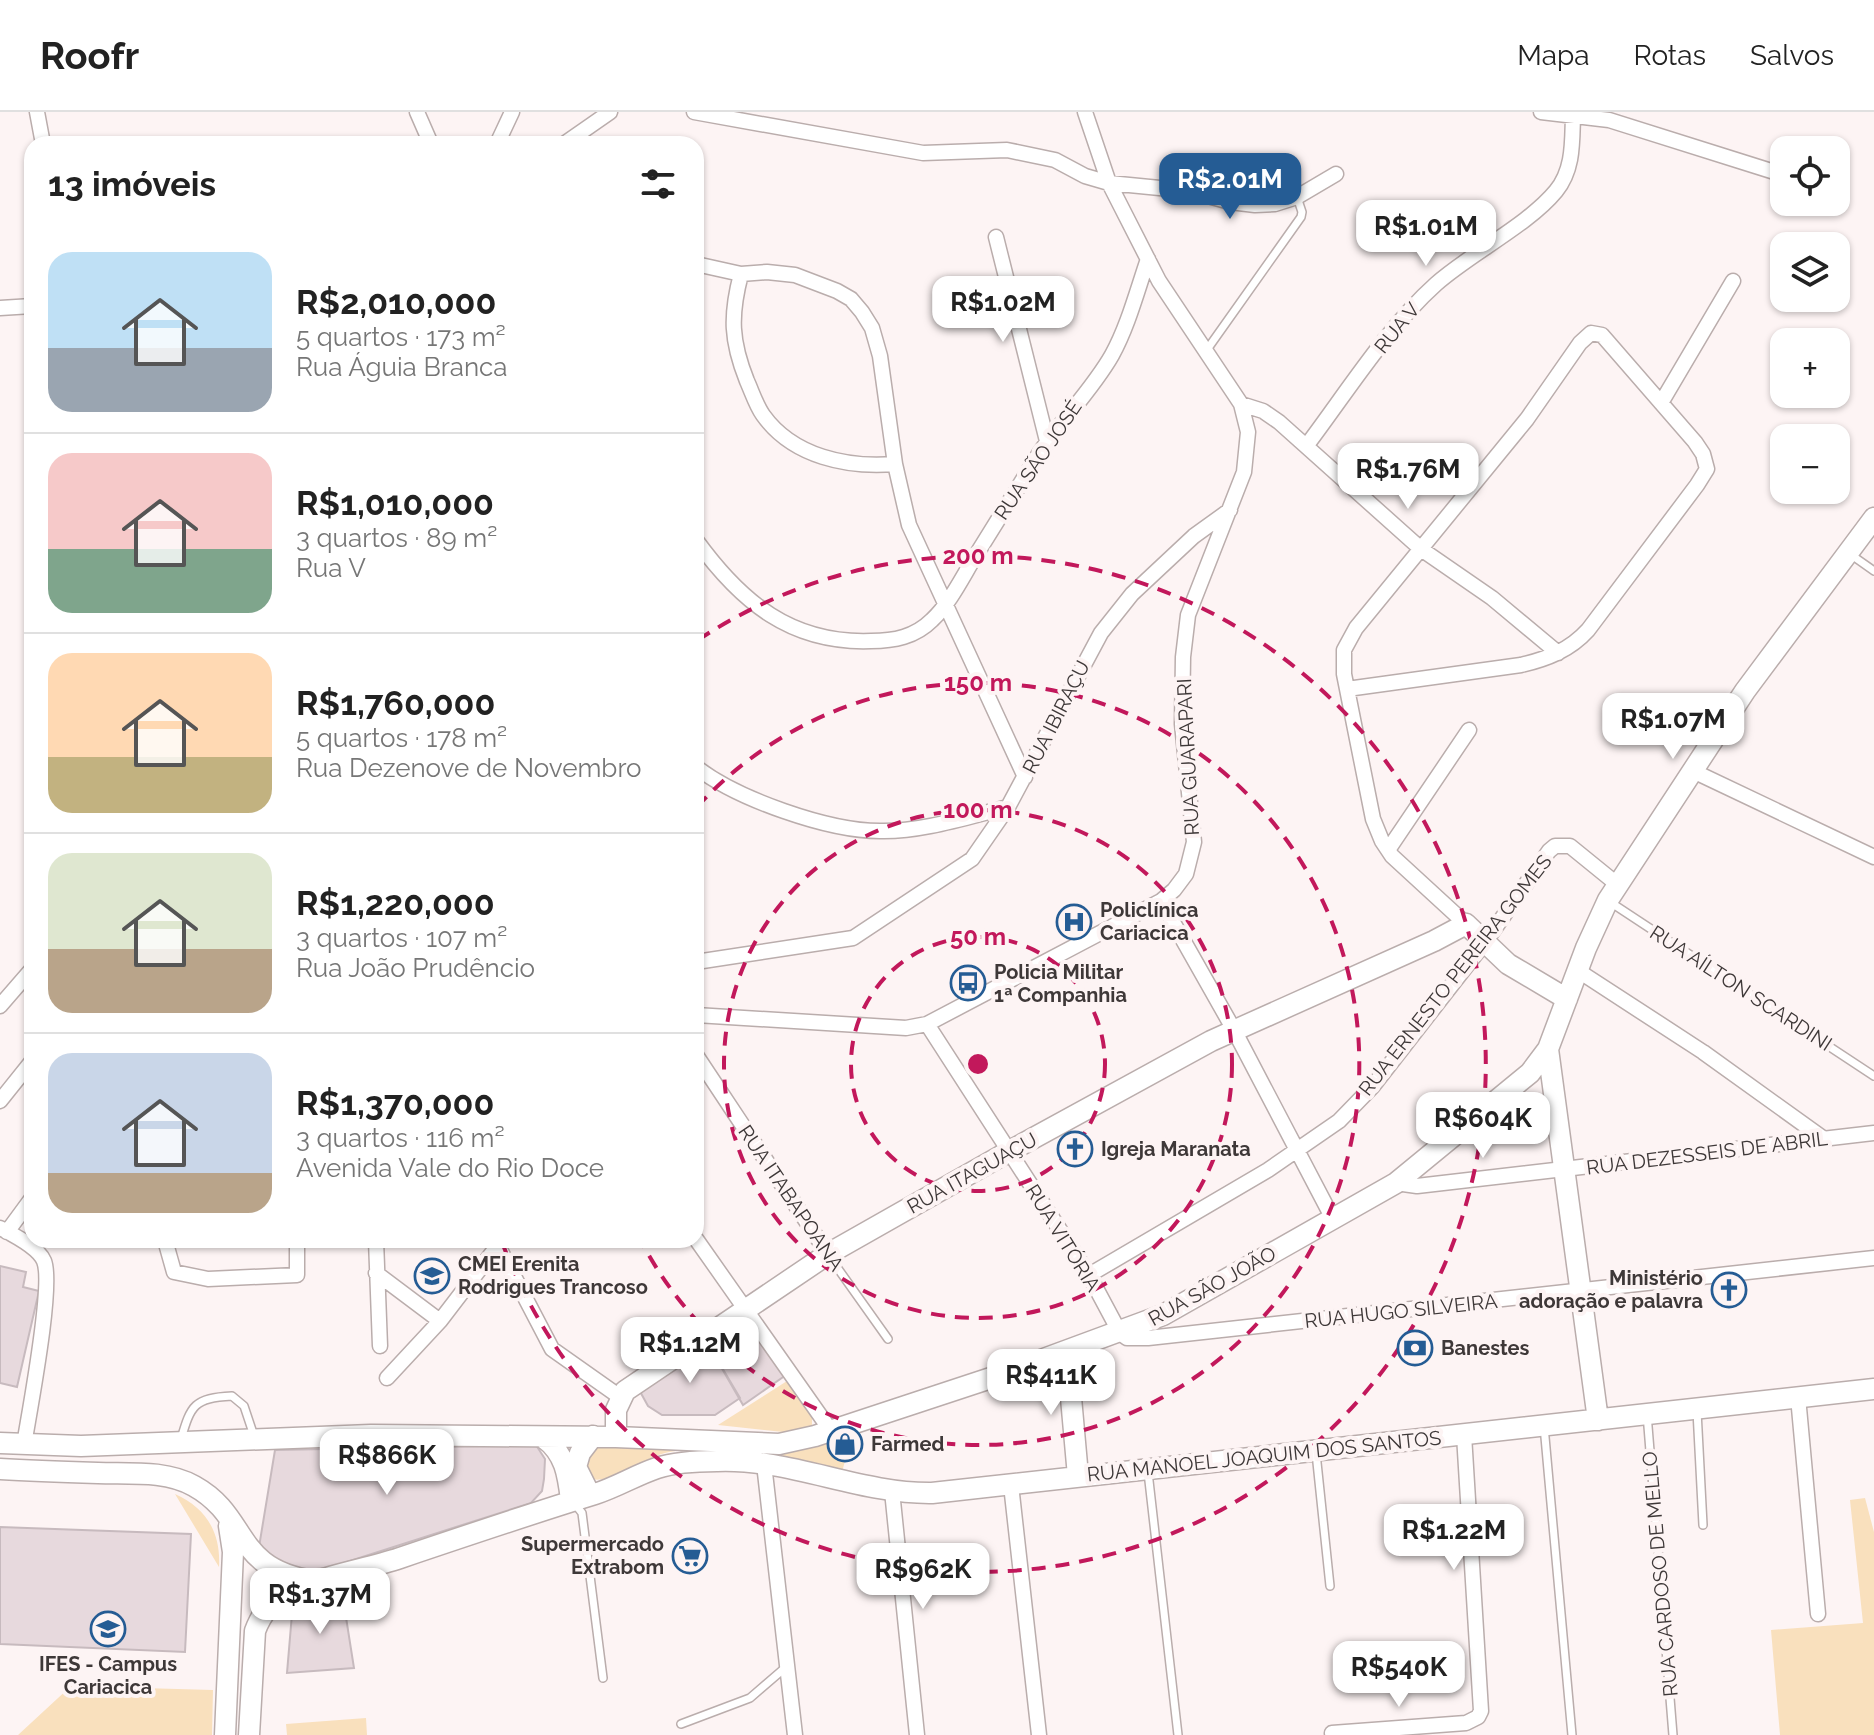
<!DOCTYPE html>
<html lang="pt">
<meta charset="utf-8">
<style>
:root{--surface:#fff;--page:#f2f2f2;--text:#222;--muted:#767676;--line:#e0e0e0;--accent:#255c94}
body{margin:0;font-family:Raleway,sans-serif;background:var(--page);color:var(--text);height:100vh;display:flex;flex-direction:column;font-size:30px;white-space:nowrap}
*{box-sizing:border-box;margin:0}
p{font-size:26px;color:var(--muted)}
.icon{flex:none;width:44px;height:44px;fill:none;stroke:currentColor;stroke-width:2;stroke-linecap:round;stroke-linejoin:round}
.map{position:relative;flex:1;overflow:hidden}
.drawer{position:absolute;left:24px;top:24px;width:680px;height:1112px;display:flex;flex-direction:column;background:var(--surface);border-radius:24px;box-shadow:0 2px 6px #0004}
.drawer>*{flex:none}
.fabs{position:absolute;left:1770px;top:24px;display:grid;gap:16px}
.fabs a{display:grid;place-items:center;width:80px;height:80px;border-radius:16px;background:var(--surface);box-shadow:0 2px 6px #0004;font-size:40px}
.price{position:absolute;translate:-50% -68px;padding:0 18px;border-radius:16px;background:#fff;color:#222;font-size:26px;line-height:52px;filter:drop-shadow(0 2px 4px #0008)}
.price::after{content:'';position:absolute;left:50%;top:48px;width:24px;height:18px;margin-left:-12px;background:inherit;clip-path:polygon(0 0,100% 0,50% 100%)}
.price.current{background:var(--accent);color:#fff}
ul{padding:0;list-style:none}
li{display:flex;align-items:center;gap:24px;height:200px;padding:0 24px}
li+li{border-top:2px solid var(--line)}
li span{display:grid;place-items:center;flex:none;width:224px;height:160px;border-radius:24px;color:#555}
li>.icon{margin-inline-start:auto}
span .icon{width:96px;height:96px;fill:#fffc;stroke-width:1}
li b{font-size:34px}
h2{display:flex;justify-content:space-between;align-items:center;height:96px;padding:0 24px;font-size:34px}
header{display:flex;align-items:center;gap:48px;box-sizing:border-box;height:112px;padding:0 40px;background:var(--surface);border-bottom:2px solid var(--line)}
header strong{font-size:38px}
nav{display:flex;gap:44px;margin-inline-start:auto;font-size:28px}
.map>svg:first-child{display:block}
</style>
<header>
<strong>Roofr</strong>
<nav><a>Mapa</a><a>Rotas</a><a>Salvos</a></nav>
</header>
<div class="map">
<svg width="1874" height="1623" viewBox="0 0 1874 1623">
<rect width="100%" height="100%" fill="#fdf4f4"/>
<!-- green -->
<path fill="#f9e0bd" d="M787 1269 812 1306V1316L802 1322 718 1313Z
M853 1320 842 1360C792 1352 719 1331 669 1340 645 1344 609 1375 589 1366L583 1345 600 1334Z
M175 1382C206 1396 221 1420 219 1455Z
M1865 1386 1874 1420V1623H1780L1771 1518 1863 1511 1850 1388Z
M71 1574 213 1578 212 1623H18Z
M366 1606 367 1623H287L286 1612Z"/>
<!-- building -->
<path fill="#e7d9dd" stroke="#c7babe" stroke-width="2" d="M0 1154 26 1160 23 1175 39 1179 17 1275 0 1271Z
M747 1201 786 1263 743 1293 705 1227Z
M705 1227 740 1286 715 1303H662L648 1294 637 1274Z
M536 1333 545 1347 544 1367 542 1379 531 1391 328 1456 304 1458 270 1448 259 1435 275 1338Z
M0 1415 191 1422 185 1540 0 1532Z
M342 1480 354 1556 287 1561 293 1490Z"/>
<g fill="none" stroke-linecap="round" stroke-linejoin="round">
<!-- lane casing -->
<g stroke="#baadac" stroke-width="10">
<path id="lane" d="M1206 239 1301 105 1302 100 1297 85
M1850 442 1874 459
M1610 790 1874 964
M829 1144 888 1227
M1697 1299 1703 1413
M1647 1302 1673 1623
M1544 1314 1572 1623
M181 1327C191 1293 194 1286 232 1284L244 1294 254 1324
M1316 1341 1330 1474
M1148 1360 1178 1623
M575 1392 582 1401 603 1566
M681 1612 750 1586 786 1555"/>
</g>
<!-- street casing -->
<g stroke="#baadac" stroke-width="17">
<path id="street" d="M37 0 43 32
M417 0 431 32
M694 0 923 41 1007 38 1055 48 1085 64 1109 71 1190 79 1230 90 1255 93 1275 92 1297 85 1336 62
M1541 0 1609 8 1784 63
M497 32 512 0
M564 32 610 0
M996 125 1047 329
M696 152 741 162 767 160 795 163 837 179 851 187 862 200 872 216 880 244 895 352 909 413 1025 665
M741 162C730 204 731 229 747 269 752 280 756 293 763 303 793 345 848 356 895 352
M0 196 32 194
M1661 291 1733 169
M1241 292 1263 299 1279 310 1421 437 1492 486 1558 541
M1307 333C1347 280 1387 216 1436 172 1471 141 1528 113 1556 79 1574 57 1572 29 1573 3
M696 428C741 490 791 532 871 529 894 529 915 525 932 508 949 492 961 468 973 448 994 414 1015 380 1037 345 1059 310 1091 280 1112 243 1128 214 1137 179 1148 147
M1347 577 1521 553C1547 547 1570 538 1588 518L1697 373 1707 357 1703 342 1695 330 1602 223 1591 221 1580 231 1527 307 1356 516 1344 538V562L1373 707 1382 729 1392 744 1466 812
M696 655C737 687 828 719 880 719 922 720 967 705 1008 695
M1693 659 1874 745
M1388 738 1469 618
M1161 789 1234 918 1332 1105
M696 850 853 826 972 747 1008 695 1101 521 1132 482 1194 424 1230 398
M1577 858 1703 940 1824 1027
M0 894 32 857
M696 903 906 916 927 912 1161 789 1174 778 1186 762 1194 730 1182 612 1183 545 1188 503 1244 360 1248 320 1241 292 1159 169 1109 71 1085 0
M927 912 1089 1163 1120 1221 1127 1226H1148L1874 1146
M696 943 828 1142
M0 989 32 949
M1396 1071 1417 1074 1874 1021
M0 1116C14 1123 38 1135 44 1149 54 1173 29 1301 24 1333
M7 1120 32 1086
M696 1127 831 1319
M165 1128 174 1160 208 1167 297 1163V1128
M376 1128 380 1234
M495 1128 552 1237 620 1285
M376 1161 440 1209
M1089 1163 1268 1058 1339 1009 1373 974 1486 829 1549 739 1555 734H1570L1618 773
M387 1266 440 1209 502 1128
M1798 1285 1818 1502
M764 1352 795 1623
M1011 1373 1039 1623
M892 1379 917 1623
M1332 1621 1466 1611 1478 1605 1481 1599 1464 1323"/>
</g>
<!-- secondary casing -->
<g stroke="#baadac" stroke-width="23">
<path id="secondary" d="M1548 937 1598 1308
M1067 1241 1078 1364
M616 1325V1298L625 1279 828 1142 1008 1040 1211 929 1434 829 1466 812 1508 852 1567 887
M544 1326C565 1341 568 1363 571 1388
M0 1331 81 1334 371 1323 616 1325 779 1332 815 1324 1003 1262 1163 1203 1396 1071 1530 961 1548 937 1586 836 1608 788 1745 579 1874 406
M0 1357C33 1359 65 1360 98 1361 129 1362 166 1358 194 1374 250 1405 232 1457 314 1469
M590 1383 576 1355 580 1341 593 1324
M225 1623 233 1440 229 1414
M249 1623 255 1519C262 1500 272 1489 290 1480 324 1463 364 1458 400 1446 465 1424 530 1402 595 1382 617 1375 636 1363 657 1356 676 1350 697 1349 717 1349 791 1346 859 1382 932 1381L1874 1277"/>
</g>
<!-- lane -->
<use href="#lane" stroke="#fff" stroke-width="7"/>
<!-- street -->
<use href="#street" stroke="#fff" stroke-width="14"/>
<!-- secondary -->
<use href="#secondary" stroke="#fff" stroke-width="20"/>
</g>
<!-- distance rings -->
<g fill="none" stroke="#c2185b" stroke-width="4" stroke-dasharray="14 10">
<circle cx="978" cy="952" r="127"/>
<circle cx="978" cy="952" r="254"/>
<path d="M697 695A381 381 0 1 1 642 1131"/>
<path d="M698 528A508 508 0 1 1 502 1130"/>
</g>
<!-- icons -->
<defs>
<g id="hospital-ring" transform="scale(1.8)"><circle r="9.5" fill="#fdf4f4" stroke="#255c94" stroke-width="1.5"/><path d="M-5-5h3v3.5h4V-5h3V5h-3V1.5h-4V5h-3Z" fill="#255c94"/></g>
<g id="bus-ring" transform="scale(1.8)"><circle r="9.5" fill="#fdf4f4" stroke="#255c94" stroke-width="1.5"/><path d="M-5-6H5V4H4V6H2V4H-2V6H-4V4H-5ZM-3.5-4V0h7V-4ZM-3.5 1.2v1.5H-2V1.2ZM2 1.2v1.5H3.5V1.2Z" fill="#255c94"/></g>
<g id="church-ring" transform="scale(1.8)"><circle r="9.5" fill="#fdf4f4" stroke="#255c94" stroke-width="1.5"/><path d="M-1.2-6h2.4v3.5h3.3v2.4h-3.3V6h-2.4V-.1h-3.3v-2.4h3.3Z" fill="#255c94"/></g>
<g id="school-ring" transform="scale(1.8)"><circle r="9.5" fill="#fdf4f4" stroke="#255c94" stroke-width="1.5"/><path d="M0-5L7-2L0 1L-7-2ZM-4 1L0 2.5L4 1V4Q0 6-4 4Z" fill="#255c94"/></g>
<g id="bank-ring" transform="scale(1.8)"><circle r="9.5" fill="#fdf4f4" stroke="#255c94" stroke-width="1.5"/><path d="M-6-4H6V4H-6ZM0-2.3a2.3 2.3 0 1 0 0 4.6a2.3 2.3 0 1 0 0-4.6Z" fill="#255c94"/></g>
<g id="shop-ring" transform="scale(1.8)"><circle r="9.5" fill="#fdf4f4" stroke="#255c94" stroke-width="1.5"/><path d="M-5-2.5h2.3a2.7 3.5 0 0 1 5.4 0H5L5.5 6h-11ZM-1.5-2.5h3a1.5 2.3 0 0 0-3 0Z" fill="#255c94"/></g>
<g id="supermarket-ring" transform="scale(1.8)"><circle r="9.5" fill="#fdf4f4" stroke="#255c94" stroke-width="1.5"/><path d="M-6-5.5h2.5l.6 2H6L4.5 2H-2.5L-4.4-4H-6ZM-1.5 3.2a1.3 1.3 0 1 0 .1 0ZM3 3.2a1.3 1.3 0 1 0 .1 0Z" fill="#255c94"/></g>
<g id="university-ring" transform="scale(1.8)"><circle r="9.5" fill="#fdf4f4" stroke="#255c94" stroke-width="1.5"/><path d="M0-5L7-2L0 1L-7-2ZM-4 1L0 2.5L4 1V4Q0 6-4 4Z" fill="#255c94"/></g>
</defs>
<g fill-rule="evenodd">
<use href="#hospital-ring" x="1074" y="810"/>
<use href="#bus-ring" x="968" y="871"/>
<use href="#church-ring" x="1075" y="1037"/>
<use href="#school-ring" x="432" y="1164"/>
<use href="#church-ring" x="1729" y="1178"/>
<use href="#bank-ring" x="1415" y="1236"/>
<use href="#shop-ring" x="845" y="1332"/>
<use href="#supermarket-ring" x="690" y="1444"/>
<use href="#university-ring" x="108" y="1517"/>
</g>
<g text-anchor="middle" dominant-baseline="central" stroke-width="8" stroke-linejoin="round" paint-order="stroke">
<!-- street labels -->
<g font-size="20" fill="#3e3838" stroke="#fdf4f4">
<text transform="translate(1397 216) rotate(-51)">RUA V</text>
<text transform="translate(1038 348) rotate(-56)">RUA SÃO JOSÉ</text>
<text transform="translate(1056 605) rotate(-63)">RUA IBIRAÇU</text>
<text transform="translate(1188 645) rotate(-93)">RUA GUARAPARI</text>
<text transform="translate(1455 863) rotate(-52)">RUA ERNESTO PEREIRA GOMES</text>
<text transform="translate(1741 876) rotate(33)">RUA AÍLTON SCARDINI</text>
<text transform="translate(1707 1041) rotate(-7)">RUA DEZESSEIS DE ABRIL</text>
<text transform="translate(972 1061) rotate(-29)">RUA ITAGUAÇU</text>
<text transform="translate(791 1086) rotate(56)">RUA ITABAPOANA</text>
<text transform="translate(1063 1126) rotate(58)">RUA VITÓRIA</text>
<text transform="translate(1212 1174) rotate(-29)">RUA SÃO JOÃO</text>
<text transform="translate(1401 1199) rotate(-6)">RUA HUGO SILVEIRA</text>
<text transform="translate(1264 1344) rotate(-6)">RUA MANOEL JOAQUIM DOS SANTOS</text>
<text transform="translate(1660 1462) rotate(-95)">RUA CARDOSO DE MELLO</text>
</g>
<!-- poi labels -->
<g font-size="20" font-weight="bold" fill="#3e3838" stroke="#fdf4f4" text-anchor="start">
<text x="1100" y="798">Policlínica<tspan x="1100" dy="23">Cariacica</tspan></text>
<text x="994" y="860">Policia Militar<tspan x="994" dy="23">1ª Companhia</tspan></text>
<text x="1101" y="1037">Igreja Maranata</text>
<text x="458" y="1152">CMEI Erenita<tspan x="458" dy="23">Rodrigues Trancoso</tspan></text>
<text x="1703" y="1166" text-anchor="end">Ministério<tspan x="1703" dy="23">adoração e palavra</tspan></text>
<text x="1441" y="1236">Banestes</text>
<text x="871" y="1332">Farmed</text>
<text x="664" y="1432" text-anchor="end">Supermercado<tspan x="664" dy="23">Extrabom</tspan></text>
<text x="108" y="1552" text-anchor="middle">IFES - Campus<tspan x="108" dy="23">Cariacica</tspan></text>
</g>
</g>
<circle cx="978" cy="952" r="12" fill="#c2185b" stroke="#fdf4f4" stroke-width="4"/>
<g font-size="24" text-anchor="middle" font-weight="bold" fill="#c2185b" stroke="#fdf4f4" stroke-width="8" stroke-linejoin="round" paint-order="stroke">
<text x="978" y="452">200 m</text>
<text x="978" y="579">150 m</text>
<text x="978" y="706">100 m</text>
<text x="978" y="833">50 m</text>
</g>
</svg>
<div class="fabs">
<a><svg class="icon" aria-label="locate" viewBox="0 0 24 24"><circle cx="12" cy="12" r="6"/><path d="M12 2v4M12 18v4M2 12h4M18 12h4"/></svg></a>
<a><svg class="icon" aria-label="layers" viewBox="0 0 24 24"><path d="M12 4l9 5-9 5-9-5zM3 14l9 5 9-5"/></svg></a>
<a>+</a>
<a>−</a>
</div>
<b class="price current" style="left:1230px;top:109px">R$2.01M</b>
<b class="price" style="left:1426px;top:156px">R$1.01M</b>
<b class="price" style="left:1003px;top:232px">R$1.02M</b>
<b class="price" style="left:1408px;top:399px">R$1.76M</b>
<b class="price" style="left:1673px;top:649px">R$1.07M</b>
<b class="price" style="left:1483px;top:1048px">R$604K</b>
<b class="price" style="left:690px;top:1273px">R$1.12M</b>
<b class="price" style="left:1051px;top:1305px">R$411K</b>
<b class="price" style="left:387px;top:1385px">R$866K</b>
<b class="price" style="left:1454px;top:1460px">R$1.22M</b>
<b class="price" style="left:923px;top:1499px">R$962K</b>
<b class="price" style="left:320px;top:1524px">R$1.37M</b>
<b class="price" style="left:1399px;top:1597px">R$540K</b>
<section class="drawer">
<h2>13 imóveis<svg class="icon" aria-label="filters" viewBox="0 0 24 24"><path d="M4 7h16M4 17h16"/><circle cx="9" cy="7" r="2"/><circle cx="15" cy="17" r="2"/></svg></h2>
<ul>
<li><span style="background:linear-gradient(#bfe0f5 60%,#9aa5b1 0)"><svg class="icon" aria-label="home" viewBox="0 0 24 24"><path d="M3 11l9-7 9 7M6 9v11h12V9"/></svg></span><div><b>R$2,010,000</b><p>5 quartos · 173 m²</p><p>Rua Águia Branca</p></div></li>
<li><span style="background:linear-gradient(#f6c9c9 60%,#7fa58c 0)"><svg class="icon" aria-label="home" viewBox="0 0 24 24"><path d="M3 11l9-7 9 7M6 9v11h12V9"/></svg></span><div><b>R$1,010,000</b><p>3 quartos · 89 m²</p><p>Rua V</p></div></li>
<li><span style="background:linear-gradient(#ffd9b3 65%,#c2b280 0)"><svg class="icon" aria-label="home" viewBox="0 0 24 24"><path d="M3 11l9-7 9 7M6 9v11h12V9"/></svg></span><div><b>R$1,760,000</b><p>5 quartos · 178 m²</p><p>Rua Dezenove de Novembro</p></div></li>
<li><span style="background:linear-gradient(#dfe7d0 60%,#b9a48a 0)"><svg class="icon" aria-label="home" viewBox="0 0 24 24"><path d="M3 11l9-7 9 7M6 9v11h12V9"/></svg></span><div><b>R$1,220,000</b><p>3 quartos · 107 m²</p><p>Rua João Prudêncio</p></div></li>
<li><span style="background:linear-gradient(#c9d6e8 75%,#b9a48a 0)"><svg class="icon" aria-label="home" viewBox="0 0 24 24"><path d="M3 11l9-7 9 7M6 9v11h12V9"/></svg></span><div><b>R$1,370,000</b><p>3 quartos · 116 m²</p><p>Avenida Vale do Rio Doce</p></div></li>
</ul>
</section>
</div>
